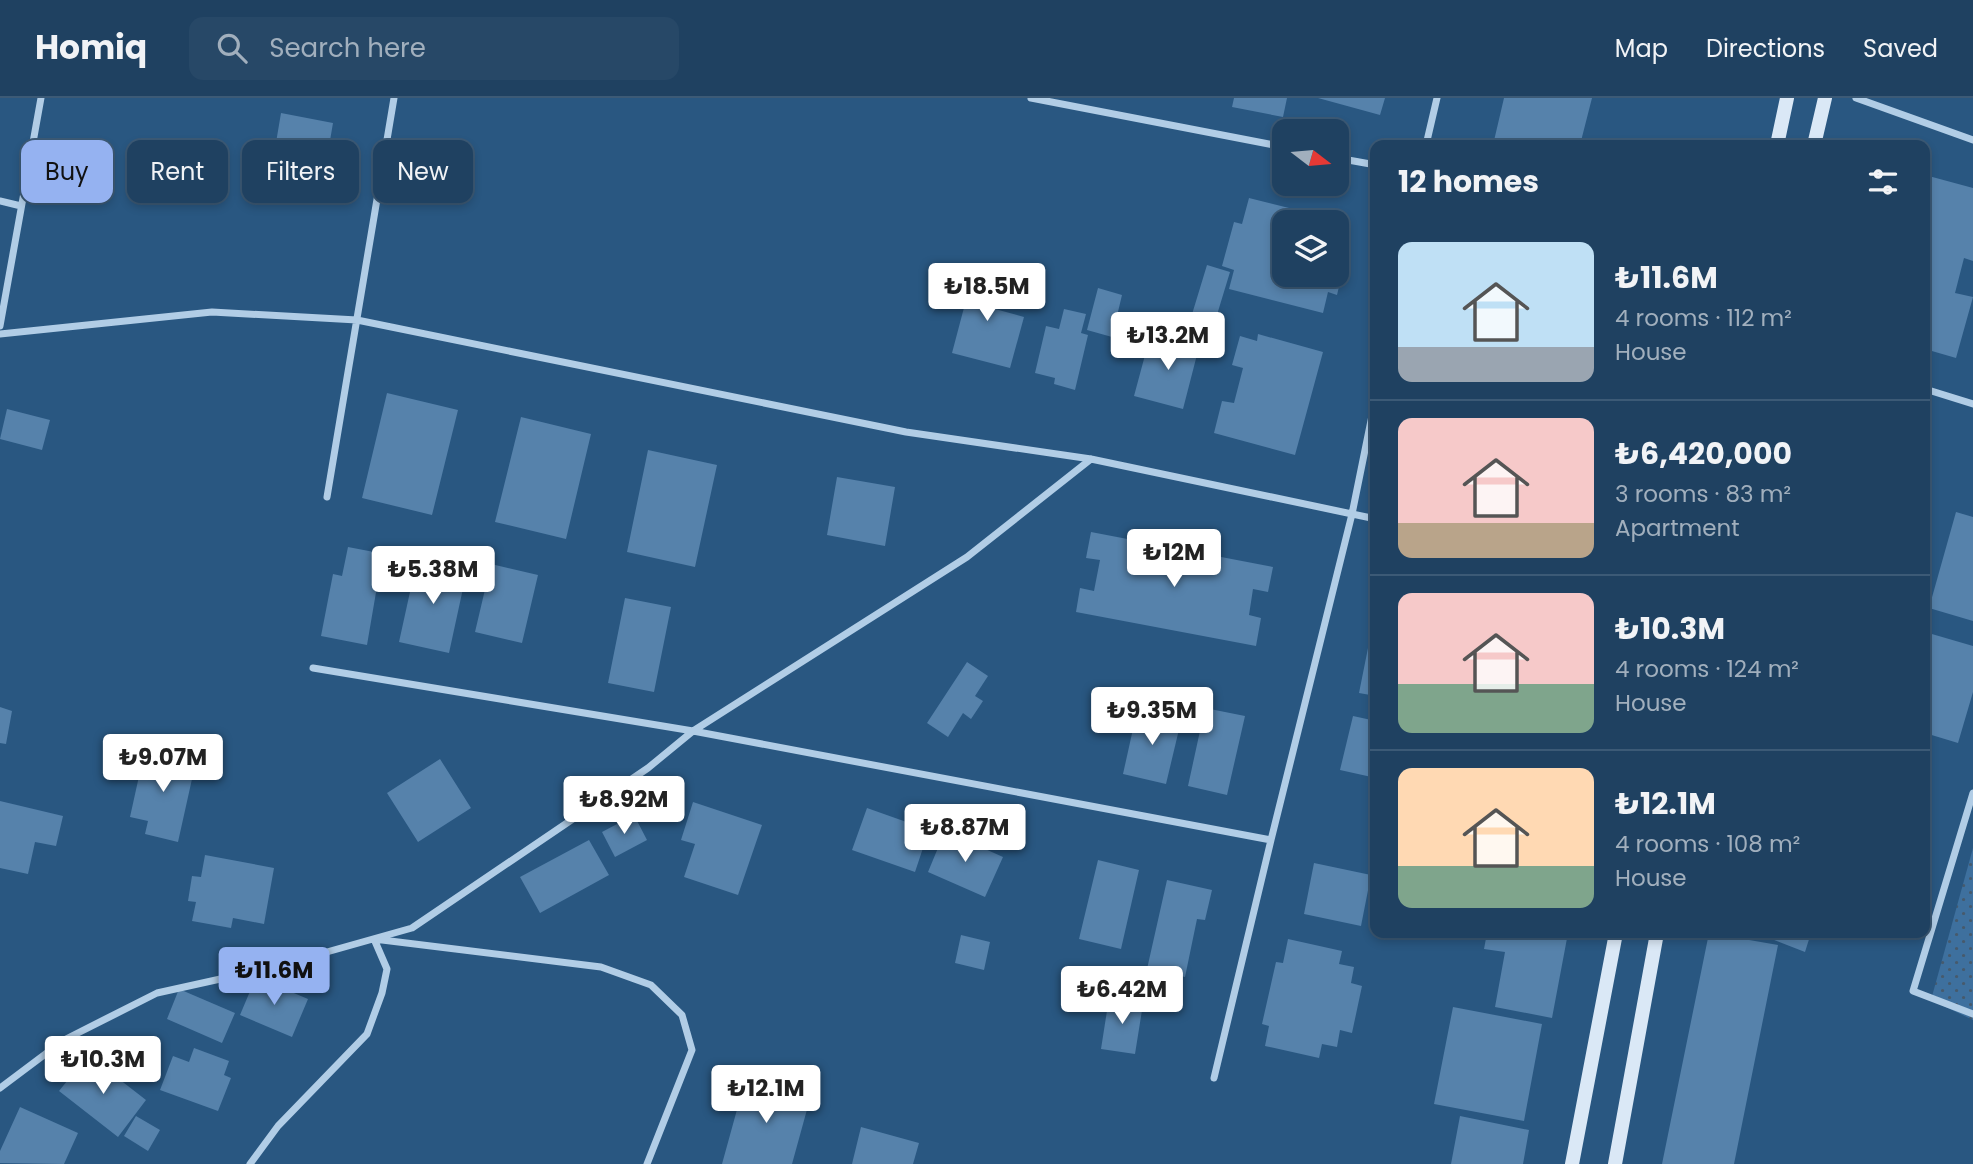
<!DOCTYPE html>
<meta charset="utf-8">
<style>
:root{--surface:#1f4161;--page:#274867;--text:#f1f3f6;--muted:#a1afbd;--line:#3c5a76;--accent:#95b2f1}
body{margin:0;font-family:Poppins,sans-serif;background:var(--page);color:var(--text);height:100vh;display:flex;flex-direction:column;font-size:26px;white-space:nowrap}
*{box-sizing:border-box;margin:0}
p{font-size:23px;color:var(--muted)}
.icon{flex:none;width:38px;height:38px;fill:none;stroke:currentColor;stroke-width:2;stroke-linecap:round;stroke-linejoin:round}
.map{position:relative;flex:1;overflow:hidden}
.panel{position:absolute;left:1370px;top:42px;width:560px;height:798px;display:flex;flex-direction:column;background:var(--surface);border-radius:14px;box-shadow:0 4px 10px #0003,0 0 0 2px var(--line)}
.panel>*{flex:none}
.banner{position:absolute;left:21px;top:42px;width:665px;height:63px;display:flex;gap:14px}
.needle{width:46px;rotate:106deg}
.fabs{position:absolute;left:1272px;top:21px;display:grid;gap:14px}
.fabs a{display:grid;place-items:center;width:77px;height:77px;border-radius:14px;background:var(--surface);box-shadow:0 4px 10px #0003,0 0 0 2px var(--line);font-size:35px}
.price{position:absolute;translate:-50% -60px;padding:0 16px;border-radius:7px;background:#fff;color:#222;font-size:23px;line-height:46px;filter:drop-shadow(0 2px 4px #0008)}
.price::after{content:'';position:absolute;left:50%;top:42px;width:21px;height:16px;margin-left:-10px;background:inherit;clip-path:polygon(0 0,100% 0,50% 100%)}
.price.on{background:var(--accent);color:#111}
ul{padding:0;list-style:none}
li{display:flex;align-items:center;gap:21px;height:175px;padding:0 28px}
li+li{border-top:2px solid var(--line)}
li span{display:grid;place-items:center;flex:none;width:196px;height:140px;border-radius:14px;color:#555}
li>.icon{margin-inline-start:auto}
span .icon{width:84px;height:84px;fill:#fffc;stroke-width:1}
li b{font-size:30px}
h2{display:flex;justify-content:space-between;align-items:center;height:84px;padding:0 28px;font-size:30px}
.chip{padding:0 24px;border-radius:14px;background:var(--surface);box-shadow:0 4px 10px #0003,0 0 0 2px var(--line);font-size:24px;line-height:63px}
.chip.on{background:var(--accent);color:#111}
header{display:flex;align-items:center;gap:42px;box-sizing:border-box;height:98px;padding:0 35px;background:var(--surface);border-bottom:2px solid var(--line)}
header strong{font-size:33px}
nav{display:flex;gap:38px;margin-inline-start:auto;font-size:24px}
.search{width:490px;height:63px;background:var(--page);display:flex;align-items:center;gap:18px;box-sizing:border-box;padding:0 24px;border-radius:14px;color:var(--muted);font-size:26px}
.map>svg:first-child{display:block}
</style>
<header>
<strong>Homiq</strong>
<div class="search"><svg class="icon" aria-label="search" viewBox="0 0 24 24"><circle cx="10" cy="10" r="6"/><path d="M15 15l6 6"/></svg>Search here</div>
<nav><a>Map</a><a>Directions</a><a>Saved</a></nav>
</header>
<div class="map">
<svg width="1973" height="1066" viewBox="0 0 1973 1066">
<defs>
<pattern id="park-dots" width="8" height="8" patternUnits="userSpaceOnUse" patternTransform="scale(1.75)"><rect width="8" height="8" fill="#3e709e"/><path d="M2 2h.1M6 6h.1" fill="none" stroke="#465a6d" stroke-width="1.8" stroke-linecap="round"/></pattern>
</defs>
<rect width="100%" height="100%" fill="#295781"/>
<!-- park -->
<path fill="url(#park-dots)" d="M1973 750V922L1931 902Z"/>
<!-- building -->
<path fill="#5682ab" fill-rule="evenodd" d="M1234 0H1287L1283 19 1232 9Z
M1318 0H1385L1380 17Z
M1504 0H1592L1580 47H1493Z
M281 15 333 25 319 107 267 98Z
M1925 77 1973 90V163L1964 160 1955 195 1973 199 1956 260 1925 251Z
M1249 100 1345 124 1341 137H1346L1342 153 1347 155 1337 197 1328 194 1323 215 1229 191 1234 172 1222 168 1234 124 1242 126ZM1284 124H1337V177H1284Z
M1207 167 1230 174 1209 243 1186 236Z
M975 168 1005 176 995 211 1024 219 1010 270 952 255Z
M1098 190 1122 197 1112 239 1087 232Z
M1064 211 1086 216 1081 235 1088 237 1075 292 1054 286 1055 280 1035 275 1046 228 1059 231Z
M1258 236 1323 254 1295 357 1214 335 1222 303 1234 305 1243 270 1232 267 1240 238 1257 243Z
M1169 237 1200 245 1183 311 1134 298 1148 246 1165 250Z
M387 295 458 312 432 417 362 400Z
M7 311 50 322 42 352 0 341Z
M521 319 591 336 566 441 495 424Z
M648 352 717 367 695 469 627 454Z
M837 379 895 389 885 448 827 437Z
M1956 414 1973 419V523L1929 510Z
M1091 434 1273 469 1268 494 1253 491 1249 517 1261 520 1256 548 1076 514 1080 490 1094 493 1100 462 1086 460Z
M348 449 374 454 372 464 381 465 367 547 321 538 333 476 342 478Z
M417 462 467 472 449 555 399 544Z
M491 466 538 477 522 545 475 534Z
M625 500 671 509 654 594 608 585Z
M1925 534 1973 548V594L1958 645 1925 635Z
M1368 550 1376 552V598L1359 595Z
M967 564 988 578 975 598 983 603 971 621 963 615 948 639 927 625Z
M0 609 12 613 6 646 0 645Z
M1205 610 1245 618 1227 697 1188 688Z
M1137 613 1181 623 1166 686 1123 676Z
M1353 618 1376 623V680L1340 672Z
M145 651 196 663 178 744 145 736 148 723 130 719Z
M440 661 471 710 418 744 387 695Z
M0 703 63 718 56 748 35 744 28 776 0 770Z
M693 704 762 727 738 797 684 779 695 746 681 742Z
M867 710 929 732 915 774 852 752Z
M634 717 647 742 615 759 602 734Z
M945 733 1003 759 985 799 928 774Z
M589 742 609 777 540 815 520 779Z
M205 757 274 770 264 826 233 820 231 830 192 823 196 804 188 803 192 778 201 779Z
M1098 762 1139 772 1121 851 1079 841Z
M1314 765 1371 777 1361 828 1304 816Z
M1167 782 1212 792 1205 822 1197 821 1185 879 1147 871Z
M1487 835H1568L1552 920 1495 909 1505 854 1484 851Z
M1709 835 1778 847 1734 1066H1662Z
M1756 835H1811L1805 854Z
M961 837 990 844 984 872 955 865Z
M1288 841 1342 853 1339 866 1354 869 1351 885 1362 888 1352 935 1340 932 1337 949 1322 946 1319 960 1265 948 1269 928 1262 926 1276 864 1283 865Z
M256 879 308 901 292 939 240 917Z
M179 891 235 915 222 945 167 921Z
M1109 900 1143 906 1135 956 1101 951Z
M1453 909 1542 926 1524 1023 1434 1006Z
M194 950 229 963 224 977 231 980 218 1013 160 992 173 958 189 964Z
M88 957 146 1002 118 1039 59 993Z
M746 979 811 997 792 1066H722Z
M20 1009 78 1035 64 1066 0 1065V1053Z
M136 1018 160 1032 148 1053 124 1038Z
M1460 1018 1529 1032 1523 1066H1451Z
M861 1029 919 1045 913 1066H852Z"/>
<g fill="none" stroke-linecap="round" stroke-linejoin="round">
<!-- street -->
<path stroke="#b1cde6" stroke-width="7" d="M1031 0 1284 49
M1856 0 1973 42
M1426 47 1437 0
M1337 60 1376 67
M0 103 21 108
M0 228 41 0
M0 236 212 214 357 222 906 334 1091 361 1376 421
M1925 291 1973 306
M327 399 394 0
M313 570 693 633 1271 742 1352 416 1376 298
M1973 695 1913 893 1973 916
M1214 980 1271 742
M0 990 64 942 157 895 270 870 412 830 648 670 693 633 967 459 1091 361
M250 1066 278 1028 367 936 382 895 387 871 374 841 601 869 651 887 682 917 692 952 647 1066"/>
<!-- secondary -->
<path stroke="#dae8f6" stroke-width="14" d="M1777 47 1787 0
M1814 47 1825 0
M1572 1066 1616 835
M1615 1066 1657 835"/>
</g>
</svg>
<div class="fabs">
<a><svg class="needle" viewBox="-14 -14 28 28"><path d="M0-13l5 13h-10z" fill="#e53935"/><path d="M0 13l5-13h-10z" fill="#a1afbd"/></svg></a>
<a><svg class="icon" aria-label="layers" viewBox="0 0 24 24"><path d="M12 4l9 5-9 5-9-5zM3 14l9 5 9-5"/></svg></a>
</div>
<b class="price" style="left:987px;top:225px">₺18.5M</b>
<b class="price" style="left:1168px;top:274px">₺13.2M</b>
<b class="price" style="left:1174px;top:491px">₺12M</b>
<b class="price" style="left:433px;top:508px">₺5.38M</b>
<b class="price" style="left:1152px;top:649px">₺9.35M</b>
<b class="price" style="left:163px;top:696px">₺9.07M</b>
<b class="price" style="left:624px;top:738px">₺8.92M</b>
<b class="price" style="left:965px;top:766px">₺8.87M</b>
<b class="price on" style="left:274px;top:909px">₺11.6M</b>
<b class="price" style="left:1122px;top:928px">₺6.42M</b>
<b class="price" style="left:103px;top:998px">₺10.3M</b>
<b class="price" style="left:766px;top:1027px">₺12.1M</b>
<div class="banner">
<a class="chip on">Buy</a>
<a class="chip">Rent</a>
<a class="chip">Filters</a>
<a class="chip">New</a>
</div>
<section class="panel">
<h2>12 homes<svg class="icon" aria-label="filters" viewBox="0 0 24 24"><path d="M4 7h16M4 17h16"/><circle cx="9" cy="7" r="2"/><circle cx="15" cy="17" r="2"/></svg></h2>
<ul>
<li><span style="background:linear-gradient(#bfe0f5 75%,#9aa5b1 0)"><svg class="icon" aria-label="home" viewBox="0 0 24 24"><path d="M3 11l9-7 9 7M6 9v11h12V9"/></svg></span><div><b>₺11.6M</b><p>4 rooms · 112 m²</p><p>House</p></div></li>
<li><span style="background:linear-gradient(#f6c9c9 75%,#b9a48a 0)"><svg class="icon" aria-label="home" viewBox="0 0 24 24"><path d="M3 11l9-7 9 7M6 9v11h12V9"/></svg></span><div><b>₺6,420,000</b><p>3 rooms · 83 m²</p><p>Apartment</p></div></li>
<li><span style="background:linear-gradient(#f6c9c9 65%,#7fa58c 0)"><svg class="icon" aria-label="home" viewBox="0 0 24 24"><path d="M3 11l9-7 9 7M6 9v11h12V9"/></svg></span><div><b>₺10.3M</b><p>4 rooms · 124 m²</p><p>House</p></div></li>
<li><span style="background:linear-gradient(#ffd9b3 70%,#7fa58c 0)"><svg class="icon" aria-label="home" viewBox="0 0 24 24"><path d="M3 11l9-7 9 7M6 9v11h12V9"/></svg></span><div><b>₺12.1M</b><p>4 rooms · 108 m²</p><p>House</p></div></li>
</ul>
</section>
</div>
